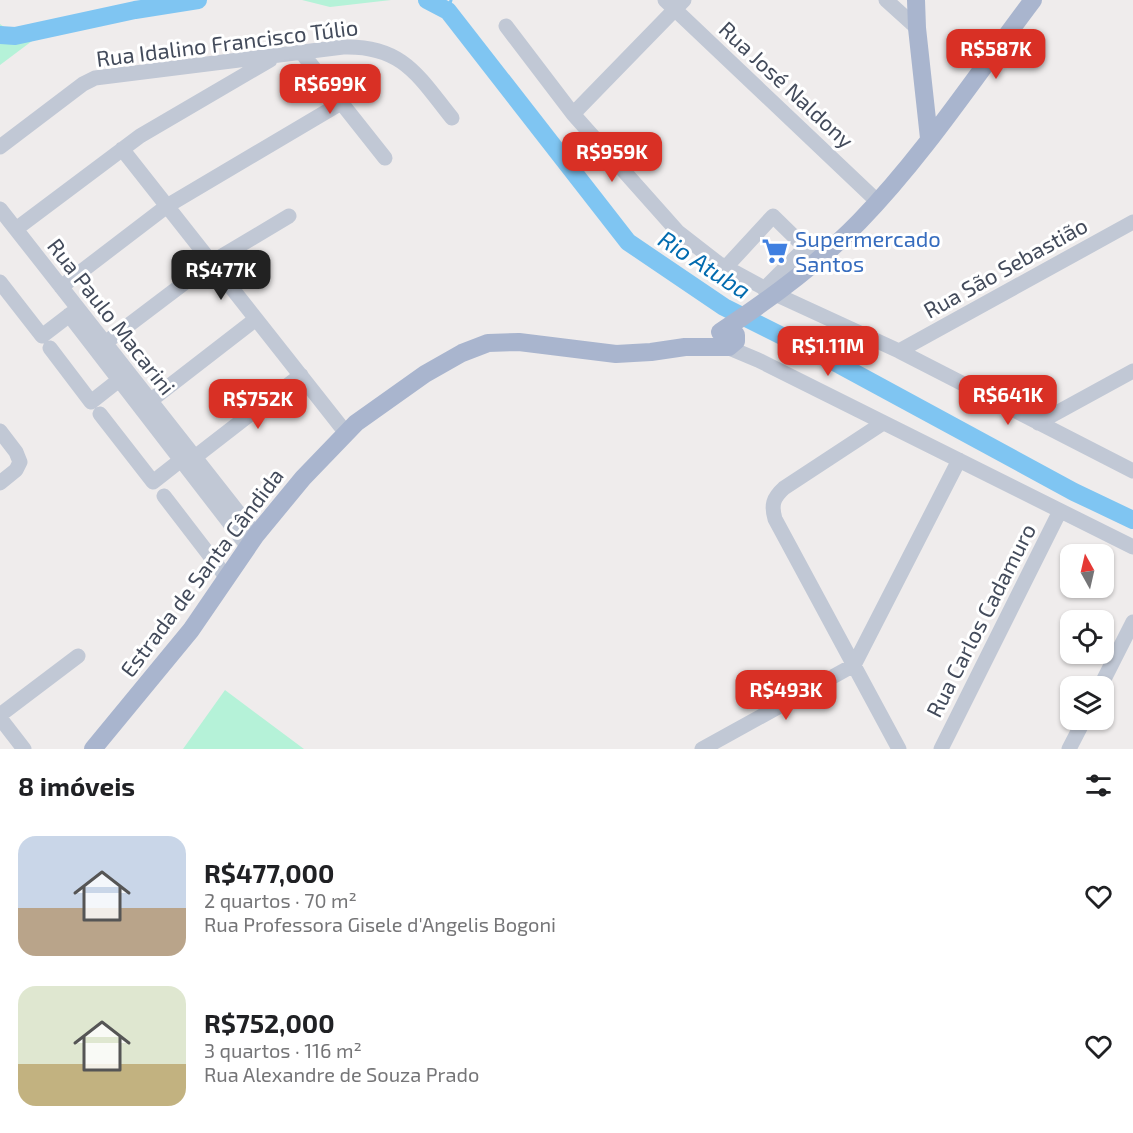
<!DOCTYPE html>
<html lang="pt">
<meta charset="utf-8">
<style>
:root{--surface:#fff;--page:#f6f6f6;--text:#202124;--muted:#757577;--accent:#d93025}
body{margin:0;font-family:"Exo 2",sans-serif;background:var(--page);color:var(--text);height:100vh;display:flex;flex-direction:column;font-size:22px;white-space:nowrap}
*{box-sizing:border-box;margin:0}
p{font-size:20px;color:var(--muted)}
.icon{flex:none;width:33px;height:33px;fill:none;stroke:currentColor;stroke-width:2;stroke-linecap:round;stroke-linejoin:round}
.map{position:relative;height:749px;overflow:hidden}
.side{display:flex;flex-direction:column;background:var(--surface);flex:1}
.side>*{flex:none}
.needle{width:39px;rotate:352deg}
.tools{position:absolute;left:1060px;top:544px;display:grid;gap:12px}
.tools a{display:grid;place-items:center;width:54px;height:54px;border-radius:12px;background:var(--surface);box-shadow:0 2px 4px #0004;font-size:30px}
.price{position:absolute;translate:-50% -51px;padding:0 14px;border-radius:12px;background:var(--accent);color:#fff;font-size:20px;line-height:39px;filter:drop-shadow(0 2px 3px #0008)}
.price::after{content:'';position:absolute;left:50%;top:36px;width:18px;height:14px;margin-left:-9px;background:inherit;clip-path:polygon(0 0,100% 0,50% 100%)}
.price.selected{background:#222;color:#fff}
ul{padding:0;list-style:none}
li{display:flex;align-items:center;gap:18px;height:150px;padding:0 18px}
li span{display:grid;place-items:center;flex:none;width:168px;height:120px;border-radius:18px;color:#555}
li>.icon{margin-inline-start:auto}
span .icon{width:72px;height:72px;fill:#fffc;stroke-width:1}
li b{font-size:26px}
h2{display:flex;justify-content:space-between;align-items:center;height:72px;padding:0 18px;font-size:26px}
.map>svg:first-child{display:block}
</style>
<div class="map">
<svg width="1133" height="749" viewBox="0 0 1133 749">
<rect width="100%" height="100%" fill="#efecec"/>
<!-- green -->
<path fill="#b5f2d8" d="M302 0H391L330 7Z
M0 24C14 35 32 33 49 34L32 41 0 65Z
M225 690 304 749H183Z"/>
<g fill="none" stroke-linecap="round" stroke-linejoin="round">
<!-- stream -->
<path stroke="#7fc5f2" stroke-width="3" d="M448 11 451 0"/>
<!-- river -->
<path stroke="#7fc5f2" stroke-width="18" d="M427 0 448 11 628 242 724 307 840 365 1074 492 1133 520
M0 35 15 36 135 10 198 0"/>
<!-- minor -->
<path stroke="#c1c8d5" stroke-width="15" d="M665 0 878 202
M886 0 917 28
M506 26 573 114 678 232 718 263 775 294 899 351 1133 471
M301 52 385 158
M573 114 684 0
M0 147 83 84 95 78 343 47C403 45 419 77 452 118
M122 149 346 433
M0 209 256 535
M16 229 140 136 270 60
M726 267 773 216 818 260
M0 282 42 336 76 310
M61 287 167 206 341 103
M764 289 805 248
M69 315 248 547
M105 343 212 262 289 216
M727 347 758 360 1133 547
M50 348 91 402 119 380
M899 351 1133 222
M150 401 256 319
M100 414 153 482 181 460
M883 423 784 488C773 498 771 505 775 519L899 749
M1038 423 1133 371
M0 431 16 452 20 462 16 470 0 483
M195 457 301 375
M164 496 227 578
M1100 687 1133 622
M0 715 78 656
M0 718 24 749
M702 749 854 665 959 460
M941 749 1060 511
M1069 749 1084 720"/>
<!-- major -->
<path stroke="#a9b5ce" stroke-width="18" d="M916 0 917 28 929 138
M720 332C769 300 818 264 859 222 924 155 977 74 1033 0
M93 749 191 630 256 535 303 478 356 423 425 374 462 353 488 343 519 342 616 354 651 352 685 347H729L736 341V335L733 331 724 330"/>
</g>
<!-- icons -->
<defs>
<g id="supermarket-bare" transform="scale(2.07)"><path d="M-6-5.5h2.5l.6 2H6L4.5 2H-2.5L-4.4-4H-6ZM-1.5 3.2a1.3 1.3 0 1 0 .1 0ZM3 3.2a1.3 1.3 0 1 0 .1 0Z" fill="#3f7fe0" stroke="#fff" stroke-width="2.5" paint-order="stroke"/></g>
</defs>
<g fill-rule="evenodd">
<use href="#supermarket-bare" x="775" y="251"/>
</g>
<g text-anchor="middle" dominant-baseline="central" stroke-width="6" stroke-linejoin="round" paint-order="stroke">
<!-- street labels -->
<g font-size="22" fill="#434b5b" stroke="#fff">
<text transform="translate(227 42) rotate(-7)">Rua Idalino Francisco Túlio</text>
<text transform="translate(787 84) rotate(43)">Rua José Naldony</text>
<text transform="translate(1005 267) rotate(-29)">Rua São Sebastião</text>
<text transform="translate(112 316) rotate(52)">Rua Paulo Macarini</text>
<text transform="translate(201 572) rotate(-53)">Estrada de Santa Cândida</text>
<text transform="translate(980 620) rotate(-63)">Rua Carlos Cadamuro</text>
</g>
<!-- shop labels -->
<g font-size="22" fill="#366cbe" stroke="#fff" text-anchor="start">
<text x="795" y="238">Supermercado<tspan x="795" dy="25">Santos</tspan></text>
</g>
<!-- water labels -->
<g font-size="24" font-style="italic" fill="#026baf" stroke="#fff">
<text transform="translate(705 264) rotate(33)">Rio Atuba</text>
</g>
</g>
</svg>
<div class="tools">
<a><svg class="needle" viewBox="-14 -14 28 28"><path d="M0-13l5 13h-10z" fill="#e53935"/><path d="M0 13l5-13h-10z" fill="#757577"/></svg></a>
<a><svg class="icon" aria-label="locate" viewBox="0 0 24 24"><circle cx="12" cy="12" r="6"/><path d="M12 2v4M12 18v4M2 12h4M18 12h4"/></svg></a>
<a><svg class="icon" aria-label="layers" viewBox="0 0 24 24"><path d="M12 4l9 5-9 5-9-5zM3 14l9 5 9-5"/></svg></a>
</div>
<b class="price" style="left:996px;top:80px">R$587K</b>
<b class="price" style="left:330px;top:115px">R$699K</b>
<b class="price" style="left:612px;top:183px">R$959K</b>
<b class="price selected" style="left:221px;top:301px">R$477K</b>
<b class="price" style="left:828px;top:377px">R$1.11M</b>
<b class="price" style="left:1008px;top:426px">R$641K</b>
<b class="price" style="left:258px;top:430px">R$752K</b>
<b class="price" style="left:786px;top:721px">R$493K</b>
</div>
<section class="side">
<h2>8 imóveis<svg class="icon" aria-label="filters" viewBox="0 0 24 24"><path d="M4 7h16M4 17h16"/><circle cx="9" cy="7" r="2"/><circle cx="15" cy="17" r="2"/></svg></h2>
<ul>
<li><span style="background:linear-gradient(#c9d6e8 60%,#b9a48a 0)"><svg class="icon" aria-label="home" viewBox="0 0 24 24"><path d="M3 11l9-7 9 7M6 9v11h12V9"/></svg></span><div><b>R$477,000</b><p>2 quartos · 70 m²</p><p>Rua Professora Gisele d'Angelis Bogoni</p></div><svg class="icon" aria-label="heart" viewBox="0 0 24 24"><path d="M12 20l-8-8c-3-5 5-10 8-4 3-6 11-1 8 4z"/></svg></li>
<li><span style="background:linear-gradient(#dfe7d0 65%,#c2b280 0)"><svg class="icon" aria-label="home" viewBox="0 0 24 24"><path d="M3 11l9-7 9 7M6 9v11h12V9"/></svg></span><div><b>R$752,000</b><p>3 quartos · 116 m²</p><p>Rua Alexandre de Souza Prado</p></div><svg class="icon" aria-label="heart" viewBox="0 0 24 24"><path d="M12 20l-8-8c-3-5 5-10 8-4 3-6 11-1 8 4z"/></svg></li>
</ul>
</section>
